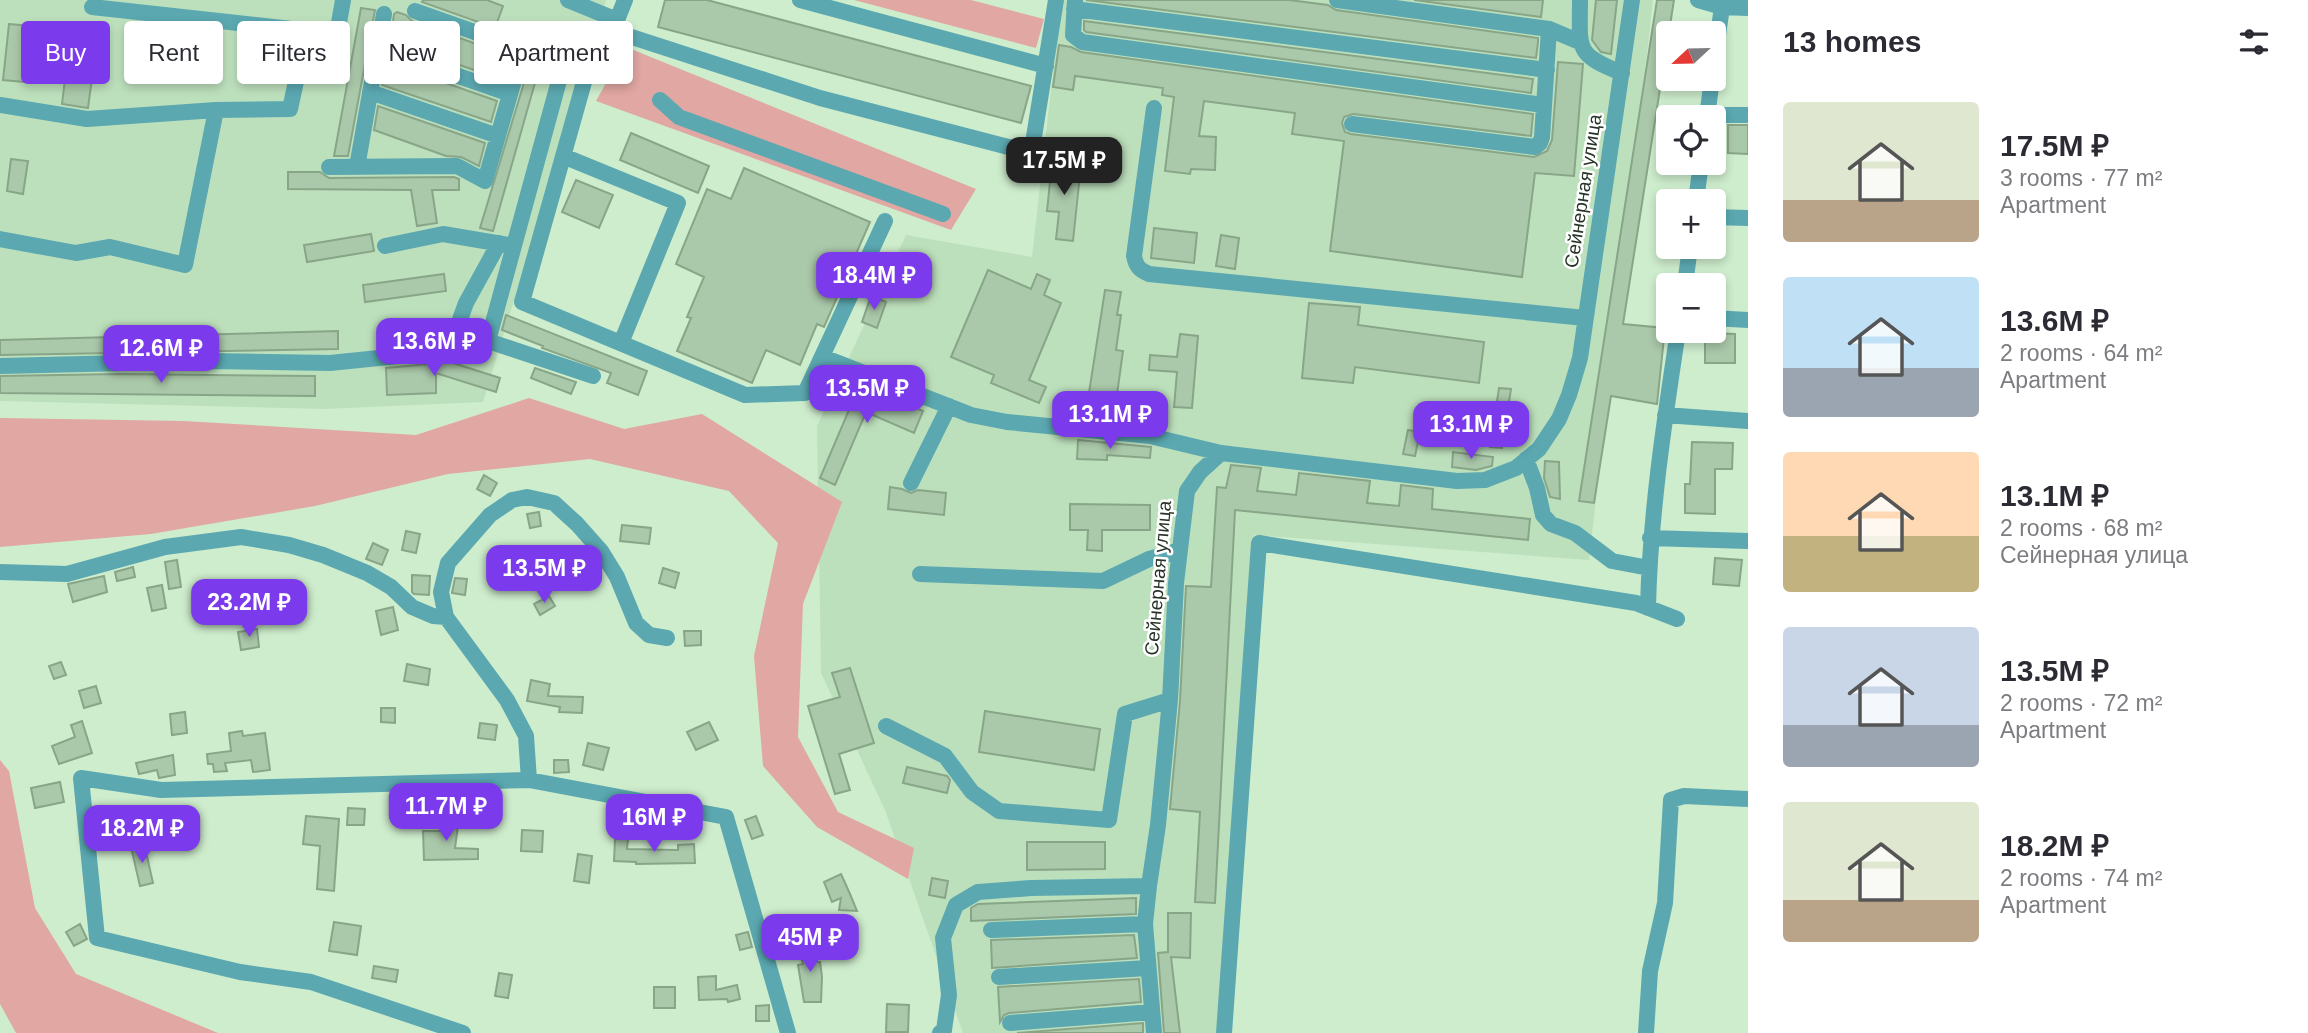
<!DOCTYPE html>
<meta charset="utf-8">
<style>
:root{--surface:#fff;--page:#f7f7f7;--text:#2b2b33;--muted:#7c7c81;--accent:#7c3aed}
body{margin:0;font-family:Arial,sans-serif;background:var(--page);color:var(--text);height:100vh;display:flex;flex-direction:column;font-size:26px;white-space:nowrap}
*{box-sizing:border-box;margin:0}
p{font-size:23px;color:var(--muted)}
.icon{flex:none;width:38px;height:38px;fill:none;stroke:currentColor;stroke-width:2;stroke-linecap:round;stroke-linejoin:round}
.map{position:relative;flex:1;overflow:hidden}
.panel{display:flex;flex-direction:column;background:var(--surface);width:560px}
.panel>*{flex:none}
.guide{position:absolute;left:21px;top:21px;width:665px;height:63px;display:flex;gap:14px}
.needle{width:46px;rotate:248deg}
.tools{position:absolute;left:1656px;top:21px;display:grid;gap:14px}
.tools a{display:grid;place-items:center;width:70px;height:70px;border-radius:7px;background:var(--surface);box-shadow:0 4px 10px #0003;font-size:35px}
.price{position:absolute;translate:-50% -60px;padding:0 16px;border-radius:14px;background:var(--accent);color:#fff;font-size:23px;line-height:46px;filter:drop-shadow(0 2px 4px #0008)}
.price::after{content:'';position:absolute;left:50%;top:42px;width:21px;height:16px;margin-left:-10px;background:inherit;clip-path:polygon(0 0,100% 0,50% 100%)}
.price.on{background:#222;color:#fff}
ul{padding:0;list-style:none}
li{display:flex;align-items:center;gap:21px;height:175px;padding:0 35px}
li span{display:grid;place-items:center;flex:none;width:196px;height:140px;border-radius:7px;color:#555}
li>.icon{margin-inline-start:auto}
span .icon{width:84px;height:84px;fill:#fffc;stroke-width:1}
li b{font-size:30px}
h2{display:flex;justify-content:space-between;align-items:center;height:84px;padding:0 35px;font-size:30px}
.tag{padding:0 24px;border-radius:7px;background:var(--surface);box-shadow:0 4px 10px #0003;font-size:24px;line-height:63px}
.tag.on{background:var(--accent);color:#fff}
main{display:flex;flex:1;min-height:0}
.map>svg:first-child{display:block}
</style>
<main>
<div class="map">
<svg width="1748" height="1033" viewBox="0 0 1748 1033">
<rect width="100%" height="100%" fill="#ceedcd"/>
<!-- built -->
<path fill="#bde0bc" d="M0 0H606L483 402 324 409 0 401Z
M1061 0H1653L1589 560 1254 535 1217 1033H963L885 810 821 673 817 426 906 235 1032 257Z"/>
<!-- green -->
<path fill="#e1a7a2" d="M854 0H971L1044 19 1036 48Z
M626 47 976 189 951 230 596 101Z
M529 398 624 429 702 414 842 502 803 604 798 737 838 812 914 848 908 879 817 827 763 766 754 656 778 543 729 491 590 459 448 474 315 506 151 534 0 547V418L184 421 416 435Z
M0 760 9 771 35 908 76 974 218 1033H16L0 1004Z"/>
<!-- building -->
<path fill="#aac8aa" stroke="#88a588" stroke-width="2" d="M423 0H487L503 6 495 28 422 2Z
M665 0H707L1031 86 1021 123 658 27Z
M1086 0H1289L1328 5 1336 10 1538 38V42L1536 58Z
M1414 0H1543L1541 17Z
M1596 0H1617L1611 54 1601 52 1592 40Z
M1657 0H1674L1623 324 1665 328 1657 404 1611 396 1594 503 1579 501Z
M361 8 375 10 348 156H334Z
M397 12 406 15 412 21 510 56 503 80 390 41 394 14Z
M1084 21 1533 79 1531 93 1086 32 1084 30Z
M9 24 30 26 24 82 3 80Z
M70 38 97 41 88 108 62 104Z
M536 43 546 44 493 231 480 228Z
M1059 45 1071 47 1081 52 1533 114 1531 136 1353 114 1344 117 1342 123 1345 132 1351 134 1534 157 1547 151 1552 140 1558 62 1583 64 1574 176 1535 173 1522 277 1330 251 1344 141 1292 134 1295 113 1204 101 1199 136 1216 137 1215 170 1191 169 1190 174 1165 171 1174 97 1162 95 1163 88 1075 76 1073 90 1053 87Z
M386 62 497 101 491 122 382 85Z
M378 106 485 143 479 166 461 157 446 156 374 130Z
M1728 125H1748V154L1728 153Z
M631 133 709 166 698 193 620 160Z
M11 159 28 161 23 194 7 191Z
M1052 162 1081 165 1073 241 1056 239 1059 212 1047 211Z
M744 168 870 222 824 327 817 324 800 365 766 350 752 383 677 351 691 318 687 317 704 277 676 264 707 189 731 199Z
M288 172H320L329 178 454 177 459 179V190H432L437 223 417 226 411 190 288 189Z
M576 180 613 195 599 228 562 212Z
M1154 228 1197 233 1194 263 1151 258Z
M371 234 374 251 307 262 304 245Z
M1221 235 1239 238 1235 269 1216 266Z
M988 270 1031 289 1037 274 1050 280 1044 295 1061 303 1029 380 1046 387 1039 403 991 383 994 375 951 357Z
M444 274 446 291 365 302 363 285Z
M1105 290 1121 292 1117 315H1121L1116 350 1123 351 1114 416 1086 412Z
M871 296 886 302 877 328 862 322Z
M1309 303 1360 307 1358 325 1484 342 1479 383 1355 367 1353 383 1302 378Z
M506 315 647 371 638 395 607 383 611 373 542 348 543 346 502 330Z
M338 331V349L0 355V340Z
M1705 333 1735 334V363H1705Z
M1180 334 1198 336 1192 408 1174 407 1177 372 1149 370 1150 355 1177 357Z
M450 362 500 378 496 392 436 373V393L387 395 386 368Z
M535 368 576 382 571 394 531 378Z
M119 374 315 376V396L0 393V376Z
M860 384 923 411 914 433 866 412 835 485 820 478Z
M1499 388 1511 389 1502 448 1490 447Z
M1408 430 1420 432 1415 456 1403 454Z
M1078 440 1151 447 1150 458 1107 455V460L1077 459Z
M1692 442 1733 443 1732 469H1715V514L1685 513V484H1690Z
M1453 452 1493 457 1492 466 1476 470 1452 467Z
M1545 461 1559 462 1560 499 1550 497 1544 478Z
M1231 465 1261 468 1257 491 1296 495 1299 473 1370 481 1367 503 1399 506 1401 485 1433 489 1432 509 1530 519 1528 540 1235 510 1215 903 1195 902 1200 812 1170 809 1180 701 1186 586 1211 587 1217 487 1226 488Z
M484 475 497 483 490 496 477 489Z
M890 487 902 489 911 493 918 490 946 493 944 515 888 509Z
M1070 504 1150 505V530H1102V551L1087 550 1088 530H1070Z
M539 512 541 526 530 528 527 514Z
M622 525 651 528 649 544 620 541Z
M406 531 420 534 416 553 402 550Z
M373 543 388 550 382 565 366 559Z
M588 553 590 569 574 571 572 555Z
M1715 558 1742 560 1739 586 1713 584Z
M177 560 181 587 169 589 165 562Z
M133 567 135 577 117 581 115 572Z
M663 568 679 573 675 588 659 583Z
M412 575 430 576 429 595 414 594 412 592Z
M104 576 107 592 73 602 68 584Z
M455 578 467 579 465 595 452 593Z
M162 585 166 608 152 611 147 588Z
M549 596 555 606 540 615 534 604Z
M393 607 398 630 381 635 376 611Z
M257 629 259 647 241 650 238 632Z
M684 631H701V645L685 646Z
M61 662 66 675 54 679 49 666Z
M407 664 430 669 428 685 404 681Z
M850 668 874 743 839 754 850 790 835 794 808 706 840 697 832 673Z
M531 680 550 684 548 696 583 697 582 713 559 712 560 707 527 701Z
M96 686 101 703 84 708 79 691Z
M381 708H395V723L381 722Z
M985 711 1100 729 1094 770 979 752Z
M185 712 187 733 172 735 170 714Z
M82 721 92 753 59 764 52 746 75 737 71 725Z
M709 722 718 740 696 750 687 732Z
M480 723 497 725 495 740 478 738Z
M242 731 243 736 265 733 270 770 253 772 251 760 225 763 227 771 214 772 213 764H208L207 754 231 751 229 733Z
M588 743 609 748 603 770 583 765Z
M173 755 175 775 159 778 157 770 139 774 136 763Z
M554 760H568L569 772 554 773Z
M907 767 947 776 950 780 947 793 903 783Z
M60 782 64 802 35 808 31 788Z
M451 798 464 800 463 813 449 811Z
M348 808 365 809 364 825H347Z
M306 816 339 819 334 891 317 889 320 846 303 844Z
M444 816 459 818 455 848 478 849V859L424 860 423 831H441Z
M756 816 763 835 752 839 745 820Z
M522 830 543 831 542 852 521 851Z
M615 839H628L627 849 678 850V845L694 844 695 863 636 864V862L614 861Z
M1027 842H1105V869L1027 870Z
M144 843 153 883 140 886 131 847Z
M578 854 592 856 589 883 574 881Z
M841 874 850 894 857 911 839 910 841 898 832 902 824 882Z
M932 878 948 881 945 898 929 895Z
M1136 898V914L971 921V908L978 904Z
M1168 913H1191L1190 958 1171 957 1180 1033H1164L1158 953 1168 952Z
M334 922 361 926 357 955 329 951Z
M80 924 87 939 74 946 66 932Z
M748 932 752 947 740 950 736 935Z
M1134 935 1137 958 992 968 991 940Z
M809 940 816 962H820L822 977 821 1002H804L798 965 803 964 797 944Z
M374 966 398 970 396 982 372 978Z
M499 973 512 975 508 998 495 996Z
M716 976V990L737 985 740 999 728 1002 727 999 699 1000 698 977Z
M1139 979 1141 1002 1009 1013 1004 1015 1000 1022 998 987Z
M654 987H675V1008H654Z
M887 1004 909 1005 908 1032H886Z
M769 1005V1021H756V1006Z
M1143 1023V1033H1017Z"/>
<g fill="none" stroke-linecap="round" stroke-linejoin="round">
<!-- minor -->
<path stroke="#5ba8b1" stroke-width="16" d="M568 0 617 20
M800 0 1046 66
M1075 0 1073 35 1082 42 1543 105
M1337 0 1549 29 1580 42
M1580 0C1580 49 1574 54 1622 73
M1698 0 1722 7 1748 8
M92 7 337 34 343 0
M1074 9 1547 70
M415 11 523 49
M607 29 820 98 1028 152 1033 143 1056 0
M597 36 522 302 745 395 805 393 885 221
M378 48 510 94
M1713 70 1722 7
M370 92 498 136
M660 100 679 117 943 214
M0 105 87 119 216 110 290 109 307 31
M1154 108 1134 256C1136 266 1139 270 1149 274L1585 318
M1707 115H1748
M1707 117 1712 79
M1352 124 1535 147 1540 143 1542 137 1549 29
M563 156 678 203 621 343
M329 167 457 166 485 181 528 32 597 36
M357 167 384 14
M1696 201 1701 163
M1713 217 1748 218
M0 239 76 253 110 247 185 265 216 110
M385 246 443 234 508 245
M1685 285 1690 247
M1713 318 1748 320
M823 357 971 415 1007 422 1150 436 1221 453 1457 481 1485 480 1516 468 1539 449 1559 419 1569 395 1580 358 1632 0
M0 366 209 361 330 363 437 352 450 347 466 303 499 243
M593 376 488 341 560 77 597 36 617 20 625 0
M1665 415 1748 421
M1526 459 1537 488 1543 515 1551 524 1575 533 1612 561 1649 568
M911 483 949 406
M1650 538 1748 541
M0 572 67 574 165 547 241 537 289 545 323 555 367 573 391 587 412 607 433 616 446 617
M920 574 1103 581 1149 559 1180 550
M1648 608C1650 515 1664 423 1678 331
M886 726 945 756 972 792 999 811 1109 820 1125 714 1170 700
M529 780 526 736 507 700 446 617 441 592 448 563 490 515 512 500 527 497 554 503 577 524 601 551 617 577 636 623 649 635 667 638
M1149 886 1145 924 1154 1033
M991 930 1145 924
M999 977 1148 968
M1010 1023 1152 1012
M463 1033 311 982 240 972 97 938 81 778 161 790 529 780 726 817 788 1033
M940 1033 944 1030 949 995 943 938 956 905 978 892 1031 888 1149 886 1158 825 1170 700 1176 583 1187 491 1200 472 1221 453
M1224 1033 1259 543 1636 603 1677 619
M1646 1033 1650 971 1665 903 1671 800 1684 796 1748 799"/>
</g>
<g text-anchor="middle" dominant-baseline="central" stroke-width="5" stroke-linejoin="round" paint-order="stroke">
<!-- street labels -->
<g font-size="19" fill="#283428" stroke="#fff">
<text transform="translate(1583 191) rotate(-81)">Сейнерная улица</text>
<text transform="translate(1158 578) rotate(-85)">Сейнерная улица</text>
</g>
</g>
</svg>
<div class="tools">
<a><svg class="needle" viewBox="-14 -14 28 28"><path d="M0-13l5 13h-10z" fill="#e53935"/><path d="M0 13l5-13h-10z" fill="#7c7c81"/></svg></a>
<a><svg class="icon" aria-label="locate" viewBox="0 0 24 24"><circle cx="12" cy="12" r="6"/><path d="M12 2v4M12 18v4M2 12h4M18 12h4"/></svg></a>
<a>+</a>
<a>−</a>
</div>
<b class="price on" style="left:1064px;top:197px">17.5M ₽</b>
<b class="price" style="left:874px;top:312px">18.4M ₽</b>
<b class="price" style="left:434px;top:378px">13.6M ₽</b>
<b class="price" style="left:161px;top:385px">12.6M ₽</b>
<b class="price" style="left:867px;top:425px">13.5M ₽</b>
<b class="price" style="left:1110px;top:451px">13.1M ₽</b>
<b class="price" style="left:1471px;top:461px">13.1M ₽</b>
<b class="price" style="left:544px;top:605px">13.5M ₽</b>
<b class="price" style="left:249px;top:639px">23.2M ₽</b>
<b class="price" style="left:446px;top:843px">11.7M ₽</b>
<b class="price" style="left:654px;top:854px">16M ₽</b>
<b class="price" style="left:142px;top:865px">18.2M ₽</b>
<b class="price" style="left:810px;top:974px">45M ₽</b>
<div class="guide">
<a class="tag on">Buy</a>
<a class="tag">Rent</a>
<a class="tag">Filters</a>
<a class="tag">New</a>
<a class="tag">Apartment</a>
</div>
</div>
<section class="panel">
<h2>13 homes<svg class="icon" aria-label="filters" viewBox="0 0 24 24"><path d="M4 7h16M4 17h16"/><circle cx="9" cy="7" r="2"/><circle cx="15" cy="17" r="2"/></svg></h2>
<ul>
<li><span style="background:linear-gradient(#dfe7d0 70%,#b9a48a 0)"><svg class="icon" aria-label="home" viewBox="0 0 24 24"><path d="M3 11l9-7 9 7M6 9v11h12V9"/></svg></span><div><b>17.5M ₽</b><p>3 rooms · 77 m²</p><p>Apartment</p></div></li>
<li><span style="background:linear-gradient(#bfe0f5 65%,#9aa5b1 0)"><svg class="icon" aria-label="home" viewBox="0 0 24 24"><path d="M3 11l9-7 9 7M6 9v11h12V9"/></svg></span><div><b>13.6M ₽</b><p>2 rooms · 64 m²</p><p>Apartment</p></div></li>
<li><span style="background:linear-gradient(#ffd9b3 60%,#c2b280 0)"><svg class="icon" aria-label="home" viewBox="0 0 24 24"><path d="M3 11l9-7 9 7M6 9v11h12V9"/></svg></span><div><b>13.1M ₽</b><p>2 rooms · 68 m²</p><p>Сейнерная улица</p></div></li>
<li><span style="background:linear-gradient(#c9d6e8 70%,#9aa5b1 0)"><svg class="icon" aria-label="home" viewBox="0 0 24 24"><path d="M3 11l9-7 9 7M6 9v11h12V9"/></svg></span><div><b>13.5M ₽</b><p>2 rooms · 72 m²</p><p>Apartment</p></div></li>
<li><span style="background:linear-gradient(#dfe7d0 70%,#b9a48a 0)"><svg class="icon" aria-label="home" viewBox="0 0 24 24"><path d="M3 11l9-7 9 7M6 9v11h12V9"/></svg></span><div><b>18.2M ₽</b><p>2 rooms · 74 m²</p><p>Apartment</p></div></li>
</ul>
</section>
</main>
